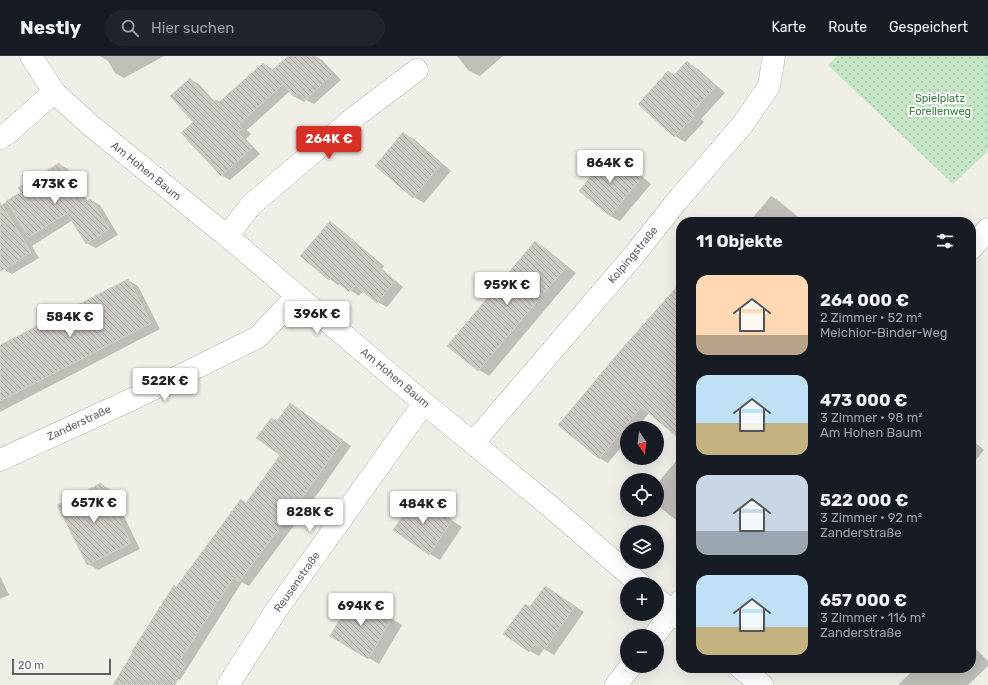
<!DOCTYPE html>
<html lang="de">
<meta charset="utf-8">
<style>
:root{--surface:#171b24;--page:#20242c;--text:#f1f3f6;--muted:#9ea1a6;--line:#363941;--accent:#d93025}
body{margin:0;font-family:Rubik,sans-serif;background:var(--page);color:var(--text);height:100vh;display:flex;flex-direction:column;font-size:15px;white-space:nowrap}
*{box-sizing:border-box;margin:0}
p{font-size:13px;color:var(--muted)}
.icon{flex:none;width:22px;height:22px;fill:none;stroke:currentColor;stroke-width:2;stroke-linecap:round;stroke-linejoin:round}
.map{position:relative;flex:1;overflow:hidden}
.sheet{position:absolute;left:676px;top:161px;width:300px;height:456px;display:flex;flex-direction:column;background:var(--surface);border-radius:16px;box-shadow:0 4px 16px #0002}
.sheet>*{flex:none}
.needle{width:26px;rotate:166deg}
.buttons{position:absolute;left:620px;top:365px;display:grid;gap:8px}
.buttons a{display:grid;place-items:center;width:44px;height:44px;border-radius:50%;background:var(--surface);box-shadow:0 4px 16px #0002;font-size:20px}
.scale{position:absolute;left:12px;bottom:10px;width:99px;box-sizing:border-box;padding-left:4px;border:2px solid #5e6166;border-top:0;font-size:11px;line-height:14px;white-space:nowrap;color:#5e6166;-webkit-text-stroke:3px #fff;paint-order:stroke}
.price{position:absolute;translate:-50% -34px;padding:0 9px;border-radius:4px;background:#fff;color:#222;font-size:13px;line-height:26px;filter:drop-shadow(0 1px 2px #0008)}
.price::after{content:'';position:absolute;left:50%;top:24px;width:12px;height:9px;margin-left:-6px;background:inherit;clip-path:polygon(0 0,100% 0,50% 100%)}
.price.current{background:var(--accent);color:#fff}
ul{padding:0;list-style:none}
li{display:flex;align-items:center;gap:12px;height:100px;padding:0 20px}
li span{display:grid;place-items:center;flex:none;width:112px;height:80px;border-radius:12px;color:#555}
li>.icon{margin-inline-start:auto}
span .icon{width:48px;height:48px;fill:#fffc;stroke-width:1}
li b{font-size:17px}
h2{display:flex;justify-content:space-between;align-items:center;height:48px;padding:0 20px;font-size:17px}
header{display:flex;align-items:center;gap:24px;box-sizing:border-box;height:56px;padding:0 20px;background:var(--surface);border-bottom:1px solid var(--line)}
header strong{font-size:19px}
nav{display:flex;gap:22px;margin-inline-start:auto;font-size:14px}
.search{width:280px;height:36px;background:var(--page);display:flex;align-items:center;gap:10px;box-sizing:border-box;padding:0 14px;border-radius:22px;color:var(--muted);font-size:15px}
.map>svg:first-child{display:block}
</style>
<header>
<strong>Nestly</strong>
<div class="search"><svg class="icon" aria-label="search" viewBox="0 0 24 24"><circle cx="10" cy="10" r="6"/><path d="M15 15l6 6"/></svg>Hier suchen</div>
<nav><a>Karte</a><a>Route</a><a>Gespeichert</a></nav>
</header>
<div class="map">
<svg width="988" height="629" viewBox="0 0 988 629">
<defs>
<pattern id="park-dots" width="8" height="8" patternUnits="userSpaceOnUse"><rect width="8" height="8" fill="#c5e6c6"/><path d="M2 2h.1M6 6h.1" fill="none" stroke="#a3bea5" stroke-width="1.8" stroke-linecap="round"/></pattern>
<pattern id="building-back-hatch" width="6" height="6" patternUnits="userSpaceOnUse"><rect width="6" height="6" fill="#cbc8c4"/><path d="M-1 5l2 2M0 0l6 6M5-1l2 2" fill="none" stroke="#a8a6a3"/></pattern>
</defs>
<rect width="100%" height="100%" fill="#efeee7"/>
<!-- park -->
<path fill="url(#park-dots)" d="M837 0H988V95L953 128 828 9Z"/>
<!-- shadow -->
<path fill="#0003" d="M100 0H164L124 22 115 17 108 5Z
M290 0H315L322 4 341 24 314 48 306 44 304 46 295 41 290 35 247 74 251 78 246 83 260 98 230 124 221 119 195 66 190 23 199 28 216 47H219L264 8 274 14Z
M457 0H503L480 20 469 15Z
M688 7 698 13 725 37 701 63 704 66 685 86 675 80 669 16 675 20Z
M404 78 414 83 451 115 424 147 414 141 376 110Z
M611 98 621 103 651 128 620 165 610 160 580 135Z
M59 108 68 113 88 146 91 144 100 149 118 179 96 192 86 187 73 164 32 190 39 202 12 218 3 213 0 208V150L22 136Z
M771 140 779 145 804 166H749Z
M330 167 339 172 384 210 382 213 403 231 387 251 378 246 364 234 359 240 340 227 338 229 330 223Z
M535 186 545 192 576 217 489 320 479 314 449 289Z
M128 224 138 230 160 273 0 356V290Z
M681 241V383L649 357 637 372H627V384L608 407 599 402Z
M299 353 351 390 321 433 249 530 242 526 180 624 178 623 175 629H114L176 532 246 447 282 399 277 366Z
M971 383 984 394 971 410Z
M681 399V468L657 449V428Z
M101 428 111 434 140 493 98 514 88 508Z
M416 441 462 471 440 504 430 498Z
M0 520 9 539 0 543Z
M546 531 584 556 554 599 544 593 539 600 530 595 531 552Z
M355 541 402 569 379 608 332 580Z
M971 588 988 605V610L968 629H898L916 612H971Z"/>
<!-- building -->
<path fill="url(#building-back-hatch)" stroke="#d4d0c5" d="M288 0H315L332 19 305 44 299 37 294 41 283 28 239 68 242 72 238 77 252 92 221 120 181 77 193 66 170 40 190 22 213 47 217 44 219 46 263 7 271 15Z
M687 5 715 31 691 57 694 60 674 81 638 48 668 15 674 19Z
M403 76 441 108 413 142 375 110Z
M610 96 642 121 610 160 579 135Z
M59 107 84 147 91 143 109 173 86 188 67 157 29 181 6 145 21 136 18 132Z
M0 146 31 196 0 216Z
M330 165 376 205 374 207 395 225 377 247 355 229 349 236 332 221 329 224 300 200Z
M535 185 566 211 478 315 447 290Z
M128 223 151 267 0 345V289Z
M681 226V384L641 351 599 403 558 369 620 295Z
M290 347 343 384 312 428 239 526 233 522 180 604 186 608 172 629H113L133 596 132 595 174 529 176 531 241 443 246 447 280 399 256 382 271 362 277 365Z
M101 427 131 487 87 509 57 449Z
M416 440 452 464 429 499 393 474Z
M545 530 575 550 544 594 535 588 529 596 503 578 525 548 530 551Z
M354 539 392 562 368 603 330 580Z"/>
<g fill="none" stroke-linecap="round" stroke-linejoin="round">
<!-- minor casing -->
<g stroke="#b4b6ba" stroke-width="23">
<path id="minor" d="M31 0 54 36 89 68 227 180 424 347 552 452 640 528
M0 82 9 76 54 36
M227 180 251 149 356 60 417 14
M971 193 988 173
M473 387 634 199 677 145 743 68 769 30 774 0
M0 404 139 340 258 281 297 240
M657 543 681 563
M654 580 681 545
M741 612 762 629
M228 629 277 553 424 347
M616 629 631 610"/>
</g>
<!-- minor -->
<use href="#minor" stroke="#fff" stroke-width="22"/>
</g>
<g text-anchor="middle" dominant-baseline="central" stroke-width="4" stroke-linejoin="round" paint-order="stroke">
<!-- park labels -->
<g font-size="11" fill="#398240" stroke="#fff">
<text x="940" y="42">Spielplatz<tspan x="940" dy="13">Forellenweg</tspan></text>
</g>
<!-- street labels -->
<g font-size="11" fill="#5e6166" stroke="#fff">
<text transform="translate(146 115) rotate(39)">Am Hohen Baum</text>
<text transform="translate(633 199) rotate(-50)">Kolpingstraße</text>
<text transform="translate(395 322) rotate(40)">Am Hohen Baum</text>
<text transform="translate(79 367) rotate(-25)">Zanderstraße</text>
<text transform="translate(297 526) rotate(-55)">Reusenstraße</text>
</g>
</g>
</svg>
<div class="buttons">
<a><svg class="needle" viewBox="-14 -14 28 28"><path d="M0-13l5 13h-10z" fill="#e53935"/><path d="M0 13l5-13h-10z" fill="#9ea1a6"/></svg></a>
<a><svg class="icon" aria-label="locate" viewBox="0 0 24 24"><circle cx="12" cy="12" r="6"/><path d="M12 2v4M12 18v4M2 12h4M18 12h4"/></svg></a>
<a><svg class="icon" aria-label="layers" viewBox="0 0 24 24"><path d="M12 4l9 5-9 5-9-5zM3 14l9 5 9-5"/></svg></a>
<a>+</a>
<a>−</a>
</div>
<div class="scale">20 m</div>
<b class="price current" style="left:329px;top:104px">264K €</b>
<b class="price" style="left:610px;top:128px">864K €</b>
<b class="price" style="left:55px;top:149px">473K €</b>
<b class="price" style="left:507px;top:250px">959K €</b>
<b class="price" style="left:317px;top:279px">396K €</b>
<b class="price" style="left:70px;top:282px">584K €</b>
<b class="price" style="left:165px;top:346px">522K €</b>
<b class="price" style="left:94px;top:468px">657K €</b>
<b class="price" style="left:423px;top:469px">484K €</b>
<b class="price" style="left:310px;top:477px">828K €</b>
<b class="price" style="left:361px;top:571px">694K €</b>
<section class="sheet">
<h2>11 Objekte<svg class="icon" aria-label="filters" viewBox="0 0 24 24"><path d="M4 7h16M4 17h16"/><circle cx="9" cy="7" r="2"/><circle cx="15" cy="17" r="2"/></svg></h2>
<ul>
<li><span style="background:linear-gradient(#ffd9b3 75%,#b9a48a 0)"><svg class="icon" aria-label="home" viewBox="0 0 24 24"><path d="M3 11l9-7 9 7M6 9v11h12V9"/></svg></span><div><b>264 000 €</b><p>2 Zimmer · 52 m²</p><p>Melchior-Binder-Weg</p></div></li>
<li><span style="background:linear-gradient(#bfe0f5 60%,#c2b280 0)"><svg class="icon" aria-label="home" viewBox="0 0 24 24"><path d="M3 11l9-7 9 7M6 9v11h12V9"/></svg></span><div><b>473 000 €</b><p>3 Zimmer · 98 m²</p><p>Am Hohen Baum</p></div></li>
<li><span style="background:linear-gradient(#c9d6e8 70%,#9aa5b1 0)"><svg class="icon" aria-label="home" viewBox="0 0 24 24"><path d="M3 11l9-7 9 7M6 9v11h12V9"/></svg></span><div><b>522 000 €</b><p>3 Zimmer · 92 m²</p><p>Zanderstraße</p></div></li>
<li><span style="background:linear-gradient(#bfe0f5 65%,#c2b280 0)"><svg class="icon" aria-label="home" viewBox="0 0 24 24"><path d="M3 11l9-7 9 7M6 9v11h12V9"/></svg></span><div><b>657 000 €</b><p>3 Zimmer · 116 m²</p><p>Zanderstraße</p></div></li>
</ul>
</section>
</div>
